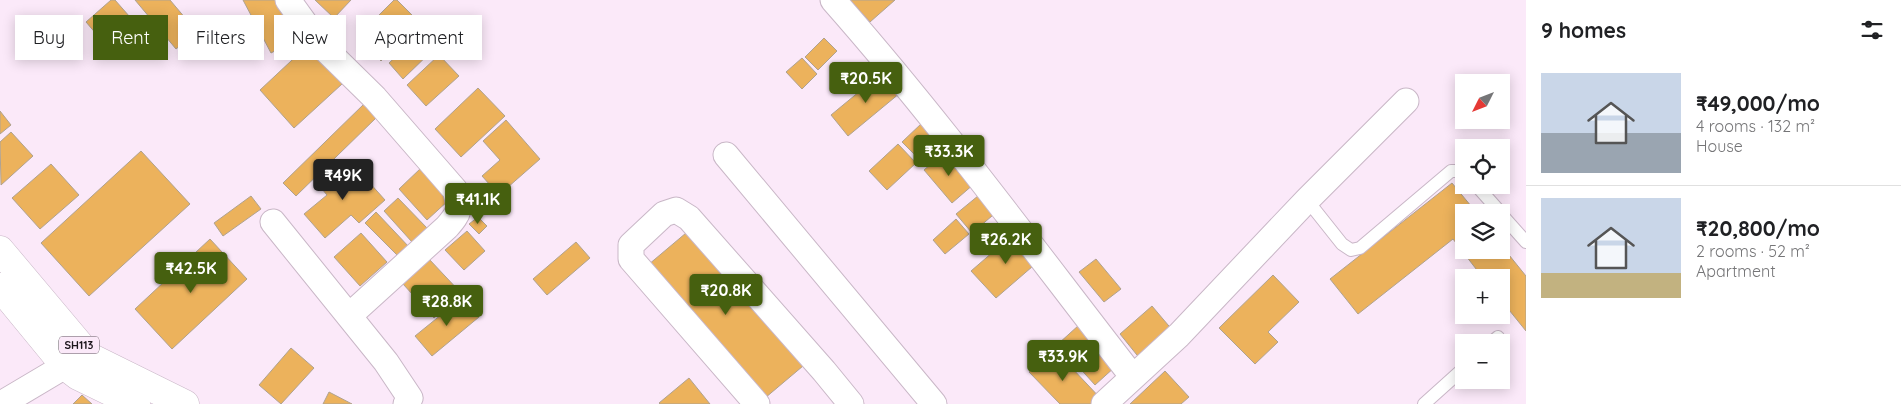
<!DOCTYPE html>
<meta charset="utf-8">
<style>
:root{--surface:#fff;--page:#f6f6f6;--text:#202124;--muted:#757577;--line:#e0e0e0;--accent:#46600f}
body{margin:0;font-family:Quicksand,sans-serif;background:var(--page);color:var(--text);height:100vh;display:flex;flex-direction:column;font-size:19px;white-space:nowrap}
*{box-sizing:border-box;margin:0}
p{font-size:16px;color:var(--muted)}
.icon{flex:none;width:28px;height:28px;fill:none;stroke:currentColor;stroke-width:2;stroke-linecap:round;stroke-linejoin:round}
.map{position:relative;flex:1;overflow:hidden}
.panel{display:flex;flex-direction:column;background:var(--surface);width:375px}
.panel>*{flex:none}
.top-card{position:absolute;left:15px;top:15px;width:475px;height:45px;display:flex;gap:10px}
.needle{width:32px;rotate:228deg}
.buttons{position:absolute;left:1455px;top:74px;display:grid;gap:10px}
.buttons a{display:grid;place-items:center;width:55px;height:55px;border-radius:0px;background:var(--surface);box-shadow:0 2px 12px #0003;font-size:25px}
.price{position:absolute;translate:-50% -42px;padding:0 11px;border-radius:5px;background:var(--accent);color:#fff;font-size:16px;line-height:32px;filter:drop-shadow(0 1px 2px #0008)}
.price::after{content:'';position:absolute;left:50%;top:30px;width:15px;height:11px;margin-left:-8px;background:inherit;clip-path:polygon(0 0,100% 0,50% 100%)}
.price.selected{background:#222;color:#fff}
ul{padding:0;list-style:none}
li{display:flex;align-items:center;gap:15px;height:125px;padding:0 15px}
li+li{border-top:1px solid var(--line)}
li span{display:grid;place-items:center;flex:none;width:140px;height:100px;border-radius:0px;color:#555}
li>.icon{margin-inline-start:auto}
span .icon{width:60px;height:60px;fill:#fffc;stroke-width:1}
li b{font-size:21px}
h2{display:flex;justify-content:space-between;align-items:center;height:60px;padding:0 15px;font-size:21px}
.pill{padding:0 18px;border-radius:0px;background:var(--surface);box-shadow:0 2px 12px #0003;font-size:18px;line-height:45px}
.pill.selected{background:var(--accent);color:#fff}
main{display:flex;flex:1;min-height:0}
.map>svg:first-child{display:block}
</style>
<main>
<div class="map">
<svg width="1526" height="404" viewBox="0 0 1526 404">
<rect width="100%" height="100%" fill="#fbe9f9"/>
<!-- building -->
<path fill="#ecb25c" stroke="#afa290" d="M111 0H115L144 33 116 57 86 22Z
M135 0H170L197 32 176 49Z
M243 0H279L299 38 271 53Z
M315 0H351L334 18Z
M394 0H397L419 22 381 61 357 37Z
M850 0H895L870 22Z
M424 30 438 45 403 79 389 63Z
M824 38 837 51 818 70 805 57Z
M307 46 342 84 294 128 260 90Z
M439 55 459 76 426 106 407 85Z
M802 58 817 74 802 89 786 72Z
M883 72 900 93 848 136 831 115Z
M478 88 505 116 461 157 435 129Z
M365 103 378 116 296 196 283 183Z
M0 111 11 125 0 134Z
M506 120 540 159 499 195 482 176 500 160 483 141Z
M922 123 939 140 920 160 902 142Z
M11 132 33 156 1 185 0 142Z
M898 144 916 163 887 190 869 171Z
M141 151 190 204 89 296 41 243Z
M946 151 974 184 952 203 924 170Z
M51 164 79 195 40 229 12 198Z
M340 164 352 178 360 172 385 200 359 223 351 215 325 238 304 214 327 195 317 183Z
M421 168 449 200 427 220 399 189Z
M1452 183 1476 212H1464V250H1501V245L1526 276V331L1501 300V278H1483L1453 239 1358 314 1330 279Z
M984 191 999 210 972 233 956 214Z
M251 196 261 209 223 236 214 223Z
M398 198 427 228 412 242 384 211Z
M376 212 410 248 400 258 365 223Z
M478 217 487 226 479 234 469 224Z
M956 219 969 234 945 254 933 240Z
M467 231 485 251 464 270 445 250Z
M1016 232 1040 260 996 298 971 271Z
M361 233 387 262 360 286 334 257Z
M686 233 803 366 765 398 648 265Z
M210 239 247 279 172 349 135 309Z
M576 242 590 258 547 295 533 279Z
M429 259 461 293 434 318 403 284Z
M1096 259 1121 289 1104 302 1079 272Z
M1273 275 1299 302 1268 332 1278 342 1255 364 1219 328Z
M463 297 479 317 432 356 415 336Z
M1152 306 1174 332 1141 360 1120 334Z
M1079 325 1116 366 1095 385 1058 344Z
M291 348 314 368 281 404 259 385Z
M1054 349 1103 401 1100 404H1060L1029 372Z
M1165 371 1189 397 1181 404H1130Z
M689 378 710 404H660L659 403Z
M329 392 352 404H323Z
M82 395 92 404H73Z"/>
<g fill="none" stroke-linecap="round" stroke-linejoin="round">
<!-- lane casing -->
<g stroke="#c9b7c7" stroke-width="14">
<path id="lane" d="M1476 185 1500 212
M1307 200 1342 244 1351 250 1360 248 1451 171H1459L1464 173
M1501 214 1526 242
M1492 342 1498 337
M1424 404 1464 368"/>
</g>
<!-- street casing -->
<g stroke="#c9b7c7" stroke-width="27">
<path id="street" d="M288 0 319 43 375 98 455 190C461 209 460 212 447 227L350 315
M833 0C939 120 1034 250 1132 376
M726 155 934 404
M273 222 386 362 410 398 406 404
M1 404 65 366
M757 404 631 259V245L664 214 676 210 689 218 824 371 851 404
M1104 404 1179 335 1307 200 1406 101"/>
</g>
<!-- primary casing -->
<g stroke="#c9b7c7" stroke-width="29">
<path id="primary" d="M0 250 90 357 185 404
M0 287 65 366 78 376 136 404"/>
</g>
<!-- lane -->
<use href="#lane" stroke="#fff" stroke-width="12"/>
<!-- street -->
<use href="#street" stroke="#fff" stroke-width="25"/>
<!-- primary -->
<use href="#primary" stroke="#fff" stroke-width="28"/>
</g>
<g text-anchor="middle" dominant-baseline="central" stroke-width="5" stroke-linejoin="round" paint-order="stroke">
<!-- shield labels -->
<rect fill="#fbe9f9" stroke="#5f555e" stroke-width="1" x="59" y="336.5" width="40" height="17" rx="4"/>
<g font-size="11" font-weight="bold" fill="#1c161c">
<text x="79" y="345">SH113</text>
</g>
</g>
</svg>
<div class="buttons">
<a><svg class="needle" viewBox="-14 -14 28 28"><path d="M0-13l5 13h-10z" fill="#e53935"/><path d="M0 13l5-13h-10z" fill="#757577"/></svg></a>
<a><svg class="icon" aria-label="locate" viewBox="0 0 24 24"><circle cx="12" cy="12" r="6"/><path d="M12 2v4M12 18v4M2 12h4M18 12h4"/></svg></a>
<a><svg class="icon" aria-label="layers" viewBox="0 0 24 24"><path d="M12 4l9 5-9 5-9-5zM3 14l9 5 9-5"/></svg></a>
<a>+</a>
<a>−</a>
</div>
<b class="price" style="left:866px;top:104px">₹20.5K</b>
<b class="price" style="left:949px;top:177px">₹33.3K</b>
<b class="price selected" style="left:343px;top:201px">₹49K</b>
<b class="price" style="left:478px;top:225px">₹41.1K</b>
<b class="price" style="left:1006px;top:265px">₹26.2K</b>
<b class="price" style="left:191px;top:294px">₹42.5K</b>
<b class="price" style="left:726px;top:316px">₹20.8K</b>
<b class="price" style="left:447px;top:327px">₹28.8K</b>
<b class="price" style="left:1063px;top:382px">₹33.9K</b>
<div class="top-card">
<a class="pill">Buy</a>
<a class="pill selected">Rent</a>
<a class="pill">Filters</a>
<a class="pill">New</a>
<a class="pill">Apartment</a>
</div>
</div>
<section class="panel">
<h2>9 homes<svg class="icon" aria-label="filters" viewBox="0 0 24 24"><path d="M4 7h16M4 17h16"/><circle cx="9" cy="7" r="2"/><circle cx="15" cy="17" r="2"/></svg></h2>
<ul>
<li><span style="background:linear-gradient(#c9d6e8 60%,#9aa5b1 0)"><svg class="icon" aria-label="home" viewBox="0 0 24 24"><path d="M3 11l9-7 9 7M6 9v11h12V9"/></svg></span><div><b>₹49,000/mo</b><p>4 rooms · 132 m²</p><p>House</p></div></li>
<li><span style="background:linear-gradient(#c9d6e8 75%,#c2b280 0)"><svg class="icon" aria-label="home" viewBox="0 0 24 24"><path d="M3 11l9-7 9 7M6 9v11h12V9"/></svg></span><div><b>₹20,800/mo</b><p>2 rooms · 52 m²</p><p>Apartment</p></div></li>
</ul>
</section>
</main>
